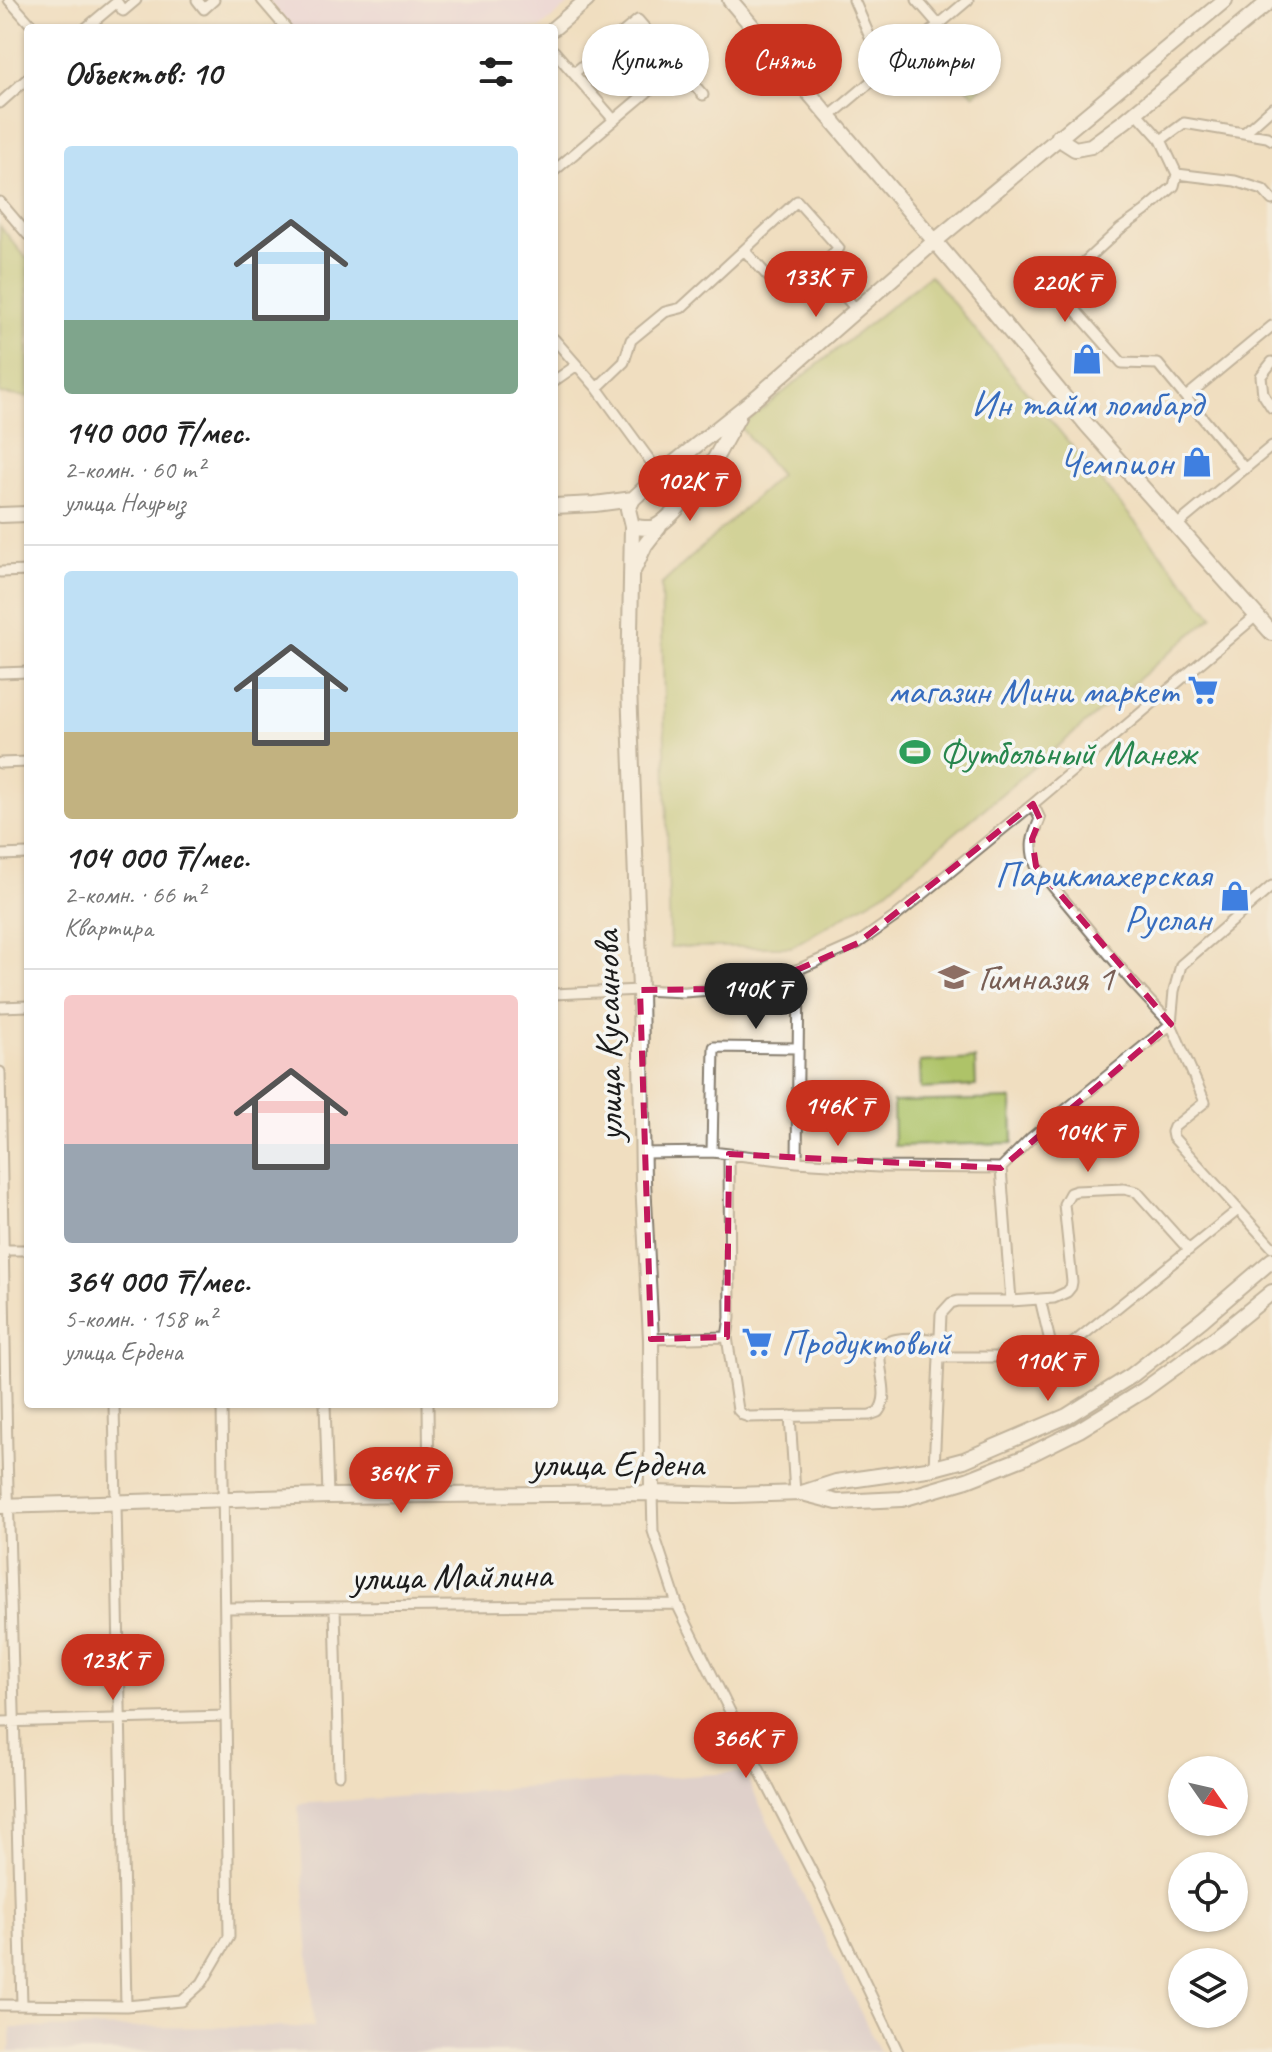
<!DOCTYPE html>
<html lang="ru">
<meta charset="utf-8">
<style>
:root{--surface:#fff;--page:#f6f6f6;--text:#222;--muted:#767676;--line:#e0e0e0;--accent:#c8321e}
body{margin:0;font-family:Caveat,sans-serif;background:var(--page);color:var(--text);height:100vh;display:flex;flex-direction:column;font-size:30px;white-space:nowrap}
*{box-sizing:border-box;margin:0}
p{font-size:26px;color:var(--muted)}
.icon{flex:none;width:44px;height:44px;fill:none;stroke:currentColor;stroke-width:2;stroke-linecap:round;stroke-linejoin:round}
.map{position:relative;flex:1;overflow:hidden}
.panel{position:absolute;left:24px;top:24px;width:534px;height:1384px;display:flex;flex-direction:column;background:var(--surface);border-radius:8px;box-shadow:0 2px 6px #0004}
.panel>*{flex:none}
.guide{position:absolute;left:582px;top:24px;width:570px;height:72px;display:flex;gap:16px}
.needle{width:52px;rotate:124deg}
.controls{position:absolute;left:1168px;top:1756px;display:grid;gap:16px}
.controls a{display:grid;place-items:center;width:80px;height:80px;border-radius:50%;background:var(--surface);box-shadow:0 2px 6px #0004;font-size:40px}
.price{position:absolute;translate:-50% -68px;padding:0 18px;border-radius:28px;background:var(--accent);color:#fff;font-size:26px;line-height:52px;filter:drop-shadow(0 2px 4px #0008)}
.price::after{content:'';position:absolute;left:50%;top:48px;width:24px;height:18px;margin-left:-12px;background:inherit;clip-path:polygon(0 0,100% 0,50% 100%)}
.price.selected{background:#222;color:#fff}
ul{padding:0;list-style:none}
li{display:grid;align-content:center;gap:16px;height:424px;padding:0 40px}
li+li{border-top:2px solid var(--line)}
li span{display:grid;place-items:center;height:248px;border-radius:8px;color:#555}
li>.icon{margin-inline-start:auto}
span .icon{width:144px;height:144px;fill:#fffc;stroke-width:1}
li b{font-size:34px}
h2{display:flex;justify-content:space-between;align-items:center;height:96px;padding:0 40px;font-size:34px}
.chip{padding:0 28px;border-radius:36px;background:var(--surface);box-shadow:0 2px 6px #0004;font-size:28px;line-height:72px}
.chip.selected{background:var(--accent);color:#fff}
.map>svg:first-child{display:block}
</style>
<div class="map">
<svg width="1272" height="2052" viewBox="0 0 1272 2052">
<rect width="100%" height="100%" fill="#f6f6f2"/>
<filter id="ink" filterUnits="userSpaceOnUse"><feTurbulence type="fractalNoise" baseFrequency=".0125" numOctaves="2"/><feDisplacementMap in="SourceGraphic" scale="16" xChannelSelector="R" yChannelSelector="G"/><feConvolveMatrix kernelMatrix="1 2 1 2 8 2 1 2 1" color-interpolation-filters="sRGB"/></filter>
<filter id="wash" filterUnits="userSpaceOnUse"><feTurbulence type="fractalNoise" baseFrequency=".006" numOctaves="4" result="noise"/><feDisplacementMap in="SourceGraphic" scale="32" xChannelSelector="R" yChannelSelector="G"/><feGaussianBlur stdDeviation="1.8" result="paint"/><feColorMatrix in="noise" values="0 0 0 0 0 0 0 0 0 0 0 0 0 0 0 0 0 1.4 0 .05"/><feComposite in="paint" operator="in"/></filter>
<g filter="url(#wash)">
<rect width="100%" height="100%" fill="#f0dec0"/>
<!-- built -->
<path fill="#e8d2ee" d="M268 0H574L541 28H292Z"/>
<!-- industrial -->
<path fill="#c9bfd7" d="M744 1772 880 2052H10L11 2028 314 2027 298 1804Z"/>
<!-- green -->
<path fill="#aec368" stroke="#657042" stroke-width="2" d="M962 51 989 81 974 95 946 65Z
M0 226 28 260V397L0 394Z
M930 275 1213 616 885 892 791 947H670L661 585 780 475 740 427Z
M975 1059 976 1086 921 1089 920 1062Z
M1012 1099 1013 1143 894 1146 893 1102Z"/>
</g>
<g filter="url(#ink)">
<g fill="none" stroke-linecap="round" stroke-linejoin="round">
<!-- street casing -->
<g stroke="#867d6e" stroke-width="13">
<path id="street" d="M9 0 34 28
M197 0 204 9 214 0
M262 0 286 28
M854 0 884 70
M917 0 938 24
M86 28 117 2 123 11 136 0
M554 51 614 120 554 171
M574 73 638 20 678 66
M0 103 28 78
M1136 112 1161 140 1177 174 1174 186 1145 211 1120 229 1063 282 1062 295 1122 363 1158 364 1245 469
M829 117 968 0
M614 120 678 66 703 95
M1244 133 1272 108
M1161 140 1184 123 1267 137 1272 140
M1177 174 1235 181 1263 190 1272 200
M797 201 839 248 786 296 744 250Z
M0 202 28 235
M818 267 856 309
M554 339 597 388 657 470 658 476
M1272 362 1261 376 1263 394 1272 408
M554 381 577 365
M597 388 624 362 631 340 665 312 681 308 744 250
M1186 397 1272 326
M1177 525 1272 446
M0 572 28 571
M0 673 28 672
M0 763 28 762
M1033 804 1040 819C1032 838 1029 846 1036 866L1132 982 1171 1024 1205 1102 1174 1127 1172 1132 1173 1137 1272 1247
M0 855 28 854
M554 994 640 990 684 992 724 989 768 979 799 969 858 943 895 917 1033 804 1256 616
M0 1007 28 1006
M0 1072 7 1452 22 2004
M712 1152 714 1047 798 1048
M643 1153 712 1152 797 1162 878 1167 1001 1168 1031 1138 1171 1024 1174 991 1181 965 1272 886
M797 1162 799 969
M1001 1168 1011 1301
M0 1250H28
M1040 1299 1053 1354
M727 1337 730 1318 729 1154
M651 1339 727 1337 738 1410 743 1415 749 1417 870 1415 878 1412C893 1393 874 1367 882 1345 896 1335 922 1339 939 1339
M939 1357H1039L1067 1348 1238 1210
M114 1404 126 2006
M325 1404 328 1496
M428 1404 429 1496
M790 1416 795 1493
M934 1468 941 1314 951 1303 958 1301H1011L1054 1298 1067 1292 1071 1287 1072 1282 1064 1204 1070 1193 1076 1191 1124 1189 1137 1192 1189 1250
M652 1493 653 1531 677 1604 744 1740 817 1882 898 2052
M335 1607 339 1775
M225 1608 677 1604
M0 1722 226 1716
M0 2005 126 2006 182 2001 202 1983 229 1937 222 1404"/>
</g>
<!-- secondary casing -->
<g stroke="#867d6e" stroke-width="18">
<path id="secondary" d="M730 0 977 291 1087 425 1272 633
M554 28 587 0
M1059 136 1064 142 1075 149 1091 146 1125 121 1271 0
M658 476 758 396 935 241 1225 0
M554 506 595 504 633 499 658 476C675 488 675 492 674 512 657 528 655 531 632 526L628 509 633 499
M674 512 707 473 738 417
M0 515 28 514
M632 526 629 686 640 990 643 1181 651 1339 652 1493
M634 569 645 545 659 527
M802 1493 836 1482 934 1468 964 1460 1067 1416 1131 1376 1203 1319 1272 1260
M0 1506 328 1496 652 1493 734 1495 802 1493 837 1502 902 1499 967 1480 1023 1458 1079 1430 1144 1390 1218 1336 1272 1292"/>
</g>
<!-- street -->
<use href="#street" stroke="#fff" stroke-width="9"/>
<!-- secondary -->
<use href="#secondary" stroke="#fff" stroke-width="14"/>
</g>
</g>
<!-- marked area -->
<path d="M0 0H1272V2052H0ZM1033 804 1040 819 1032 839 1036 866 1171 1024 1001 1168 729 1154 727 1337 651 1339 640 990 724 989 799 969 858 943Z" fill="#f0dec0" fill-opacity=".55" fill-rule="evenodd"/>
<path fill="none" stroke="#c2185b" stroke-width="6" stroke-dasharray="16 10" stroke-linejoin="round" d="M1033 804 1040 819 1032 839 1036 866 1171 1024 1001 1168 729 1154 727 1337 651 1339 640 990 724 989 799 969 858 943Z"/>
<!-- icons -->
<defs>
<g id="shop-bare" transform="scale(2.4)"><path d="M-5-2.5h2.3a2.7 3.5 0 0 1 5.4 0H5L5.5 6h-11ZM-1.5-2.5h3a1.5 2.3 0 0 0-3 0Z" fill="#3f7fe0" stroke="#f6f6f2" stroke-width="2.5" paint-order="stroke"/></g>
<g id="supermarket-bare" transform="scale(2.4)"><path d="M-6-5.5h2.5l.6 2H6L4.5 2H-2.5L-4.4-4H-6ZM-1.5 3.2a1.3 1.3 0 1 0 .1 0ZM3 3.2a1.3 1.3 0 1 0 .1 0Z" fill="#3f7fe0" stroke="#f6f6f2" stroke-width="2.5" paint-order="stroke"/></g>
<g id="stadium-bare" transform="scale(2.4)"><path d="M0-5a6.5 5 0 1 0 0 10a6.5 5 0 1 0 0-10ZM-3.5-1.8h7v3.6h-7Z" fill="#2e9e5b" stroke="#f6f6f2" stroke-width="2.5" paint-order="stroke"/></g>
<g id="school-bare" transform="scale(2.4)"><path d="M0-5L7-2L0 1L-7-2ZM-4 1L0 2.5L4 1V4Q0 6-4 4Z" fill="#8d6e63" stroke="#f6f6f2" stroke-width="2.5" paint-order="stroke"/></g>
</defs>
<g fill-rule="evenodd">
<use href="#shop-bare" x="1087" y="359"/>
<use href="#shop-bare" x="1197" y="462"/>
<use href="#supermarket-bare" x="1203" y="690"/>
<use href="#stadium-bare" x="915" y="752"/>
<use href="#shop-bare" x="1235" y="896"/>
<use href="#school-bare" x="954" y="977"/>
<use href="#supermarket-bare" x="757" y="1342"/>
</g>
<g text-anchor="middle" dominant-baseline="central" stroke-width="7" stroke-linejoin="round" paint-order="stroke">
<!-- shop labels -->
<g font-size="38" fill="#366cbe" stroke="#f6f6f2" text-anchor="end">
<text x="1087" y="403" text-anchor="middle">Ин тайм ломбард</text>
<text x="1173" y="462">Чемпион</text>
<text x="1179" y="690">магазин Мини маркет</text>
<text x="1211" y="874">Парикмахерская<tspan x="1211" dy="44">Руслан</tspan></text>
<text x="781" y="1342" text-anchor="start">Продуктовый</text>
</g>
<!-- leisure labels -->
<g font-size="38" fill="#27864d" stroke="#f6f6f2" text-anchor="start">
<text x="939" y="752">Футбольный Манеж</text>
</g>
<!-- education labels -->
<g font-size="38" fill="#785e54" stroke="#f6f6f2" text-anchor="start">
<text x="978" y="977">Гимназия 1</text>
</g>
<!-- street labels -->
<g font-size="38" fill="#1c1c1c" stroke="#f6f6f2">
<text transform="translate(608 1036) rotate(-91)">улица Кусаинова</text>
<text x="617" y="1463">улица Ердена</text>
<text transform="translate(451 1576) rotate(-1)">улица Майлина</text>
</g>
</g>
</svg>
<div class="controls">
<a><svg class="needle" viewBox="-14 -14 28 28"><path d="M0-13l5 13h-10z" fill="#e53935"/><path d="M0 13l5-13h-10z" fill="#767676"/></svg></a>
<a><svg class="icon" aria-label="locate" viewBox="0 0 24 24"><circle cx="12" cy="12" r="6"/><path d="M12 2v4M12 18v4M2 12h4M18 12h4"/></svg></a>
<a><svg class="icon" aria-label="layers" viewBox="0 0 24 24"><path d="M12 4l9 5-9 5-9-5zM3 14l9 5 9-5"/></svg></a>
</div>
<b class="price" style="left:816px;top:319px">133K ₸</b>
<b class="price" style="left:1065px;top:324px">220K ₸</b>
<b class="price" style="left:690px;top:523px">102K ₸</b>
<b class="price selected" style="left:756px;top:1031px">140K ₸</b>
<b class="price" style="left:838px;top:1148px">146K ₸</b>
<b class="price" style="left:1088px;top:1174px">104K ₸</b>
<b class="price" style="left:1048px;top:1403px">110K ₸</b>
<b class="price" style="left:401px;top:1515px">364K ₸</b>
<b class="price" style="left:113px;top:1702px">123K ₸</b>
<b class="price" style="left:746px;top:1780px">366K ₸</b>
<div class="guide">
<a class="chip">Купить</a>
<a class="chip selected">Снять</a>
<a class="chip">Фильтры</a>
</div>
<section class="panel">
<h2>Объектов: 10<svg class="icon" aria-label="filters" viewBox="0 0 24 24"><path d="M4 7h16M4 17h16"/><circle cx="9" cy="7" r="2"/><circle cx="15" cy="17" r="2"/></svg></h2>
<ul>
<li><span style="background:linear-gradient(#bfe0f5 70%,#7fa58c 0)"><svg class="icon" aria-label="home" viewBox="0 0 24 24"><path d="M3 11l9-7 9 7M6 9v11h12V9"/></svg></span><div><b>140 000 ₸/мес.</b><p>2-комн. · 60 m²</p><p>улица Наурыз</p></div></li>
<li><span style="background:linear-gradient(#bfe0f5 65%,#c2b280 0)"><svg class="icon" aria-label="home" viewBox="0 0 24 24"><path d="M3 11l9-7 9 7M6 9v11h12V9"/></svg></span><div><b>104 000 ₸/мес.</b><p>2-комн. · 66 m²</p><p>Квартира</p></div></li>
<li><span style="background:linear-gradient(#f6c9c9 60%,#9aa5b1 0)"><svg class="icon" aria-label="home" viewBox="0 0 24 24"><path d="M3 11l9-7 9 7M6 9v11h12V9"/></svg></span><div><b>364 000 ₸/мес.</b><p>5-комн. · 158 m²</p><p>улица Ердена</p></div></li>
</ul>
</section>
</div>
